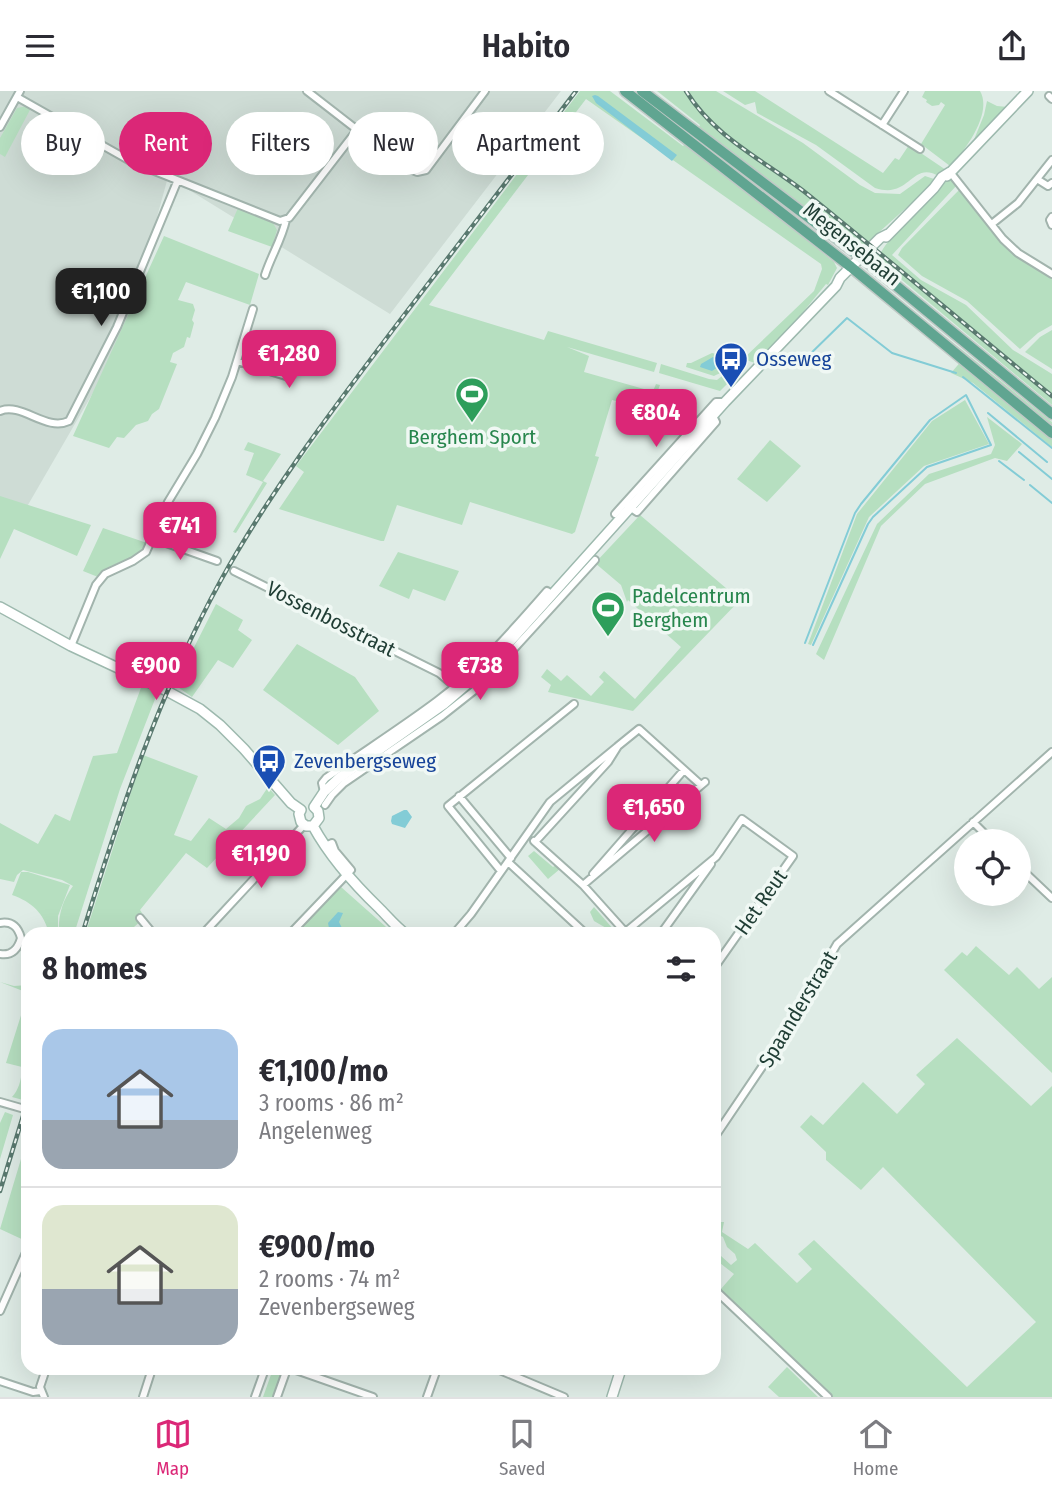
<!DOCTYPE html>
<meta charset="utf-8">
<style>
:root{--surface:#fff;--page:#f2f2f3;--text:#2b2b33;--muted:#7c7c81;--line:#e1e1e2;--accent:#db2777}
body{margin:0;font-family:"Fira Sans Condensed",sans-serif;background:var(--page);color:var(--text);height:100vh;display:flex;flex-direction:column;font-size:26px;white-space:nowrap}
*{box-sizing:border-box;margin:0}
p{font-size:23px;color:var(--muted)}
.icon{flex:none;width:38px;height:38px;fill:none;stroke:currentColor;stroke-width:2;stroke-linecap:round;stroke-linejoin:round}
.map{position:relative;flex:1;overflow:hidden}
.panel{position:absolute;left:21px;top:836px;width:700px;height:448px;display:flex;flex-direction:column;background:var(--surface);border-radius:21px;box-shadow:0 7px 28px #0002}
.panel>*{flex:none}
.banner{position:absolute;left:21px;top:21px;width:700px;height:63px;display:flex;gap:14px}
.tools{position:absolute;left:954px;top:738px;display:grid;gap:14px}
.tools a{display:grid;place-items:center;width:77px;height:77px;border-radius:50%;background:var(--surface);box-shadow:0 7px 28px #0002;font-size:35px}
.price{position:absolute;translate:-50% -60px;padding:0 16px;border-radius:14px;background:var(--accent);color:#fff;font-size:23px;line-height:46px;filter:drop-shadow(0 2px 4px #0008)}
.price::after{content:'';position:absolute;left:50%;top:42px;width:21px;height:16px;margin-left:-10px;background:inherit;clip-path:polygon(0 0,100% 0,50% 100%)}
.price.on{background:#222;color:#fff}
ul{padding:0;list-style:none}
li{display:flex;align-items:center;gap:21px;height:175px;padding:0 21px}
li+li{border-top:2px solid var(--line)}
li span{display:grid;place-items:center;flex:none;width:196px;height:140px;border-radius:21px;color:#555}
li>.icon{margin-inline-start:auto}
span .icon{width:84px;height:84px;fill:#fffc;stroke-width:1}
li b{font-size:30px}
h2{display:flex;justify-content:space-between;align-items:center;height:84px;padding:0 21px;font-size:30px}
.tag{padding:0 24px;border-radius:32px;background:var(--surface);box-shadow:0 7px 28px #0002;font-size:24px;line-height:63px}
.tag.on{background:var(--accent);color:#fff}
header{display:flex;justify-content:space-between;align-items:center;height:91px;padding:0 21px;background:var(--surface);font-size:32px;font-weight:600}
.tab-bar{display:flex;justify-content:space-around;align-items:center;height:98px;border-top:2px solid var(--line);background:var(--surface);font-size:19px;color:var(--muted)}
.tab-bar a{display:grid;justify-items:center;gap:4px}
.tab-bar .on{color:var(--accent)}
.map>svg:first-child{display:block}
</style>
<header><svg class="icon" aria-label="menu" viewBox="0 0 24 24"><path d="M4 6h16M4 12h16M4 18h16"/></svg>Habito<svg class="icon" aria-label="share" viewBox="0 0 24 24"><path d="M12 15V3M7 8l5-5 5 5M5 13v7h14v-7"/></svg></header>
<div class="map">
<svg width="1052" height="1306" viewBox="0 0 1052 1306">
<rect width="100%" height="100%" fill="#dfece6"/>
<!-- built -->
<path fill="#cedcd5" d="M0 0H561L390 223 168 86 123 250 14 438 0 429Z"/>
<!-- green -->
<path fill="#b6dfc0" d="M580 0H610L683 55 686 52C737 91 784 131 834 171L837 177 828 194 826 193 781 248 755 272 743 268 814 200 822 178 821 173 586 8 429 214 544 249 548 240 657 272 654 281 567 256 589 265 584 281 651 300 645 319 656 293 660 294 644 336 641 335 640 340 616 333 617 327 634 332 637 323 629 320 631 314 612 309 595 365 599 366 575 441 572 443 470 411 462 434 397 414 384 450H381L279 418 304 381 296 375Z
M657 0H686L691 5 689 0H716L803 52 860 94 875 102 900 103 925 85 937 89 866 153 853 155 698 38 700 34Z
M723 0H755L883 82 895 67 899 69 909 54 946 79 940 86C911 68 911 109 875 97L816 54 757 22 755 11 745 14Z
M925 0H980C993 22 965 60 950 75L921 53 945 14 941 11 939 14 932 15 926 11 927 9 922 6Z
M987 10 997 15 1008 16 973 51 984 24Z
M27 15 31 17 5 66 0 63V47L17 17Z
M952 86 958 93 892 164 921 189 966 214 1013 259 1052 283V314L878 169C880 153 937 97 952 86Z
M961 97 1004 152 1052 186V234L1038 242 1020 258 967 210 922 185 898 164 902 157Z
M238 117 273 132 277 139 272 156 228 140Z
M164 145 259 183 250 214 186 191 178 209 193 213 195 219 192 229 194 232 190 247 187 246 184 256 173 262 170 271 177 273 159 318 152 323 148 330 136 334 124 347 117 346 109 357 73 345Z
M872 187 1052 331V356L973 292 951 282 963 268 866 191Z
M1052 239V278L1025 261 1040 246Z
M712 262 734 267 742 277 734 288C725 280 724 280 714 285L686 276 687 272H691Z
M661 273 709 288 717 289 722 285 729 291 720 300 659 282Z
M965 309 989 353 924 375 869 426 811 554 808 553 857 423 932 330Z
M987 326 1022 353 1007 370 995 367 925 393 881 435 824 569 816 563 877 433 929 383 991 363 995 354Z
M770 349 801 375 767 411 737 388Z
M248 351 281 363 263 390 267 392 236 442 233 441 263 391 246 384 254 362 244 359Z
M0 405 91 434 77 465 14 438 0 468Z
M640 424 740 509 633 620 548 601 551 594 541 586 547 578 561 590 567 584 591 605 604 591 599 586 604 580 635 608 681 556 628 509 627 511 621 494 595 472Z
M103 437 147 452C137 472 109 469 98 486L83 480Z
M398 461 459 480 445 510 413 498 409 508 379 495Z
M216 513 243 529 238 539 252 549 233 577 218 569 192 606 175 594Z
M297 553 355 586 379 620 338 654 263 599Z
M142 594 157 603 120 698 74 843H59C58 825 62 810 73 795L62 789 23 779 17 784 14 791 0 788V732L38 753 55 723 70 730 93 665 117 662Z
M143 664 198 685 174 744 191 750 209 727 226 738 239 727 246 715 260 708 268 696 275 704 207 777 186 762 140 819 142 822 138 825 142 829 126 843 85 844Z
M534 760 553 776 556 774 560 778 548 788 528 765Z
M21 781H28L70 794 58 825V843H49C44 822 32 811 12 804Z
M341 796 394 843 294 844Z
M594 816 614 839 613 841 594 830 590 821Z
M976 855 1009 884 1017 876 1039 898 1052 886V982L944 879 962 861 967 865Z
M0 891 14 895 28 894V948L22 963V976L6 972 28 902Z
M957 947 1031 1015 1052 995V1306H831L720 1199 734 1183 716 1169V1165H721L731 1174 737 1169 735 1163 727 1156 723 1146 714 1142V1136L719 1131H724L722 1141 748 1158 755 1152 797 1192 812 1178 798 1163 814 1149 967 1296 1036 1231 883 1076 861 1099 826 1069V1061L800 1036 811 1024 823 1034 863 991 897 1023 925 993 916 984Z
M28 953V993L23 1009 12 1006C26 991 19 971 28 953Z
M5 1021 13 1024 0 1068V1032Z
M21 1068 28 1070V1151L0 1138Z
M787 1276 818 1306H779L768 1296Z
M273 1278H285L275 1306H263Z"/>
<!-- water -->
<path fill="#83ccd6" d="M595 4 598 5 677 64 672 70 596 12 592 5Z
M713 266 723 269 724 272 712 280 700 276 701 273Z
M404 719H407L412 726 405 737 392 733 391 730 392 725Z
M338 821 343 822 339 831 342 837 337 843 330 842 328 832Z"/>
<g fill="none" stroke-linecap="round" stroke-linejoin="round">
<!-- stream -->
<path stroke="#83ccd6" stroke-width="2" d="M802 271 847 227 892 262 956 282
M963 286 1052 357
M988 322 1047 371
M1019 361 1052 388
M999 370 1024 389
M1030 394 1052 412
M805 552 855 422 861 413 930 329 966 304 991 354 927 376 873 426 868 433 813 554"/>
<!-- street casing -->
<g stroke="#a2b4ad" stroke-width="10">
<path id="street" d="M307 0 405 76 417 81 426 79 485 0
M829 0 920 58
M1049 5 1052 8
M17 6 132 71 280 130 289 127 357 39
M882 34 904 0
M0 36 20 0
M950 81 1003 148 1018 162 1052 183
M1037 88 1048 95 1052 92
M1052 126 1050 129 1052 134
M993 132 1018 112 1052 69
M265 184C271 165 282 148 286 129
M237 270 289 286 294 275 320 249
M0 320C22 311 46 341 69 330L117 236 177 91
M628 415 637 421 716 331 713 325
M615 423 716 311H724
M152 447 217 470
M234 480 439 582 458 598
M71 555 96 494 105 483 133 470 146 461 168 411 197 363 215 327 232 286 253 218
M324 701 322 692 326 687C363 661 401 637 437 610 478 579 513 539 547 500L553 504
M459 705 511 767
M325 714 332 704 344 692 442 625 480 595 595 469
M973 731 993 751
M534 750 583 794 627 843
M535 751 608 671 618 655 639 638 701 694
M508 771 587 844
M1018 775 1052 807
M501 780 448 715 574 613
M593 783 684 679
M583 794 705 691
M140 827 154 844
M0 832C12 830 18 836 21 847 18 858 12 865 0 863
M202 844 304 734
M289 844 351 779 335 760 332 752 325 755
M453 844 471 823 550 711 618 655
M622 844 716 766 742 728 793 765 714 877
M660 844 711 773
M0 1011 28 1019
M714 1047 789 936 837 853 1052 661
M714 1198 828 1306
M0 1220 28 1157
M293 1278 373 1306
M497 1278 564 1306
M0 1290 33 1301 40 1300
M44 1306 40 1296 46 1278
M143 1306 152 1278
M255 1306 265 1278
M277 1306 287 1278
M427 1306 437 1278"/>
</g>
<!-- secondary casing -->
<g stroke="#9db9ae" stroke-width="12">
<path id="secondary" d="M947 85 1028 0
M886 146 934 97 942 86 950 81
M0 516 71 555 165 599 200 618 220 634 244 658 291 712 301 719
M314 716 324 701 339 687 444 613 489 574 725 311 836 195 840 187 880 147 888 143
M301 719 299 723 301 731 306 735H313
M313 735C330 766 353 792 379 817 388 826 396 836 407 844
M313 735 319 727 318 720 314 716
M612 1306 621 1278"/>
</g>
<!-- primary casing -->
<g stroke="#c0c9c6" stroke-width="13">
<path id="primary" d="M625 0 851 176 1052 342
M642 0 865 169 1052 323"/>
</g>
<!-- street -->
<use href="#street" stroke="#fff" stroke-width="6"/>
<!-- secondary -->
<use href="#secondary" stroke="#fff" stroke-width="9"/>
<!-- primary -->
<use href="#primary" stroke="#60a591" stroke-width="10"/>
<!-- rail casing -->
<g stroke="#59796f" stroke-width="4.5">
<path id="rail" d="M686 0C714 46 765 70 806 102 889 169 970 238 1052 305
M82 844C120 721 159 602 221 489 271 399 333 318 395 236 455 157 516 79 576 0
M0 1100 28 1009"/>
</g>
<!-- rail -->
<use href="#rail" stroke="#f0f8f4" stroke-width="2" stroke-dasharray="5" stroke-linecap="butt"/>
</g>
<!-- icons -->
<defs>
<g id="bus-pin" transform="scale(1.75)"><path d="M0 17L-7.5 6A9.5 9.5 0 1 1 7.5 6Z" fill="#1a4fb4" stroke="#f0f8f4"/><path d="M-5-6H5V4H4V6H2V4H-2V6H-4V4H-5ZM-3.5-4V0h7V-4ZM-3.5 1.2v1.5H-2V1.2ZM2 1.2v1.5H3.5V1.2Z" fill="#fff"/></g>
<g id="stadium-pin" transform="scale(1.75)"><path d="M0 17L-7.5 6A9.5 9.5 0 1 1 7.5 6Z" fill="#2e9e5b" stroke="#f0f8f4"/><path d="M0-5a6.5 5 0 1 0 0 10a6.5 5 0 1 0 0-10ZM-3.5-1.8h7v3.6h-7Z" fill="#fff"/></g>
</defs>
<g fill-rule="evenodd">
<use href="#bus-pin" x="731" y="268"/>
<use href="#stadium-pin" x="472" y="303"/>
<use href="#stadium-pin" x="608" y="517"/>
<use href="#bus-pin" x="269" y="670"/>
</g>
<g text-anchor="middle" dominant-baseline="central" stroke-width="7" stroke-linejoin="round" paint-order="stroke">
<!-- street labels -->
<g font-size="21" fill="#1f3d34" stroke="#f0f8f4">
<text transform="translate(852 153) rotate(39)">Megensebaan</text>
<text transform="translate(331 528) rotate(27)">Vossenbosstraat</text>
<text transform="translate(761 811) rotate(-55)">Het Reut</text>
<text transform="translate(798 918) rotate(-59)">Spaanderstraat</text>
</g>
<!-- transit labels -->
<g font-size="21" fill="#164399" stroke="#f0f8f4" text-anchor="start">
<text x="756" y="268">Osseweg</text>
<text x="294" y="670">Zevenbergseweg</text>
</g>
<!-- leisure labels -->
<g font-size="21" fill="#27864d" stroke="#f0f8f4">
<text x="472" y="346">Berghem Sport</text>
<text x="632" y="505" text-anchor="start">Padelcentrum<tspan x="632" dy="24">Berghem</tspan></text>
</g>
</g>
</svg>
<div class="tools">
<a><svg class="icon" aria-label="locate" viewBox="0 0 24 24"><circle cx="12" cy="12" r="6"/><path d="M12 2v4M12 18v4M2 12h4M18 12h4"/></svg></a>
</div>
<b class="price on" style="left:101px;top:237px">€1,100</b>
<b class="price" style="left:289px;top:299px">€1,280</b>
<b class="price" style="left:656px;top:358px">€804</b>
<b class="price" style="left:180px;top:471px">€741</b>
<b class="price" style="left:156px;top:611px">€900</b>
<b class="price" style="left:480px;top:611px">€738</b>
<b class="price" style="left:654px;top:753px">€1,650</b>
<b class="price" style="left:261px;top:799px">€1,190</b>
<div class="banner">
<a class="tag">Buy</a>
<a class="tag on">Rent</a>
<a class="tag">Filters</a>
<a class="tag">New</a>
<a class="tag">Apartment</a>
</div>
<section class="panel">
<h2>8 homes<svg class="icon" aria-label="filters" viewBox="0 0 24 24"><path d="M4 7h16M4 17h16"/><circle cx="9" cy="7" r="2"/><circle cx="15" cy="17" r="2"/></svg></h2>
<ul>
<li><span style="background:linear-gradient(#a9c7e8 65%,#9aa5b1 0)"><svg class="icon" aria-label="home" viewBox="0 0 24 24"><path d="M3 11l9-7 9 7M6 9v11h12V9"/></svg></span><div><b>€1,100/mo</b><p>3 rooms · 86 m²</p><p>Angelenweg</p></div></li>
<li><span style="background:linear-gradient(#dfe7d0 60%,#9aa5b1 0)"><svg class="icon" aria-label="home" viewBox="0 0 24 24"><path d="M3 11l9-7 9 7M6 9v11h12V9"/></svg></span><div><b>€900/mo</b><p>2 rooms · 74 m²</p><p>Zevenbergseweg</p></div></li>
</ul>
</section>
</div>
<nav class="tab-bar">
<a class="on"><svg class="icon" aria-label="map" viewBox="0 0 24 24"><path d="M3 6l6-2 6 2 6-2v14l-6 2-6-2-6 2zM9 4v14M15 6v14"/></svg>Map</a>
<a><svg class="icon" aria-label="saved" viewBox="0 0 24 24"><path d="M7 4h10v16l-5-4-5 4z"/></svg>Saved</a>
<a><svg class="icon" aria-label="home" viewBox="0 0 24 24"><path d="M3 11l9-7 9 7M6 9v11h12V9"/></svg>Home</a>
</nav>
